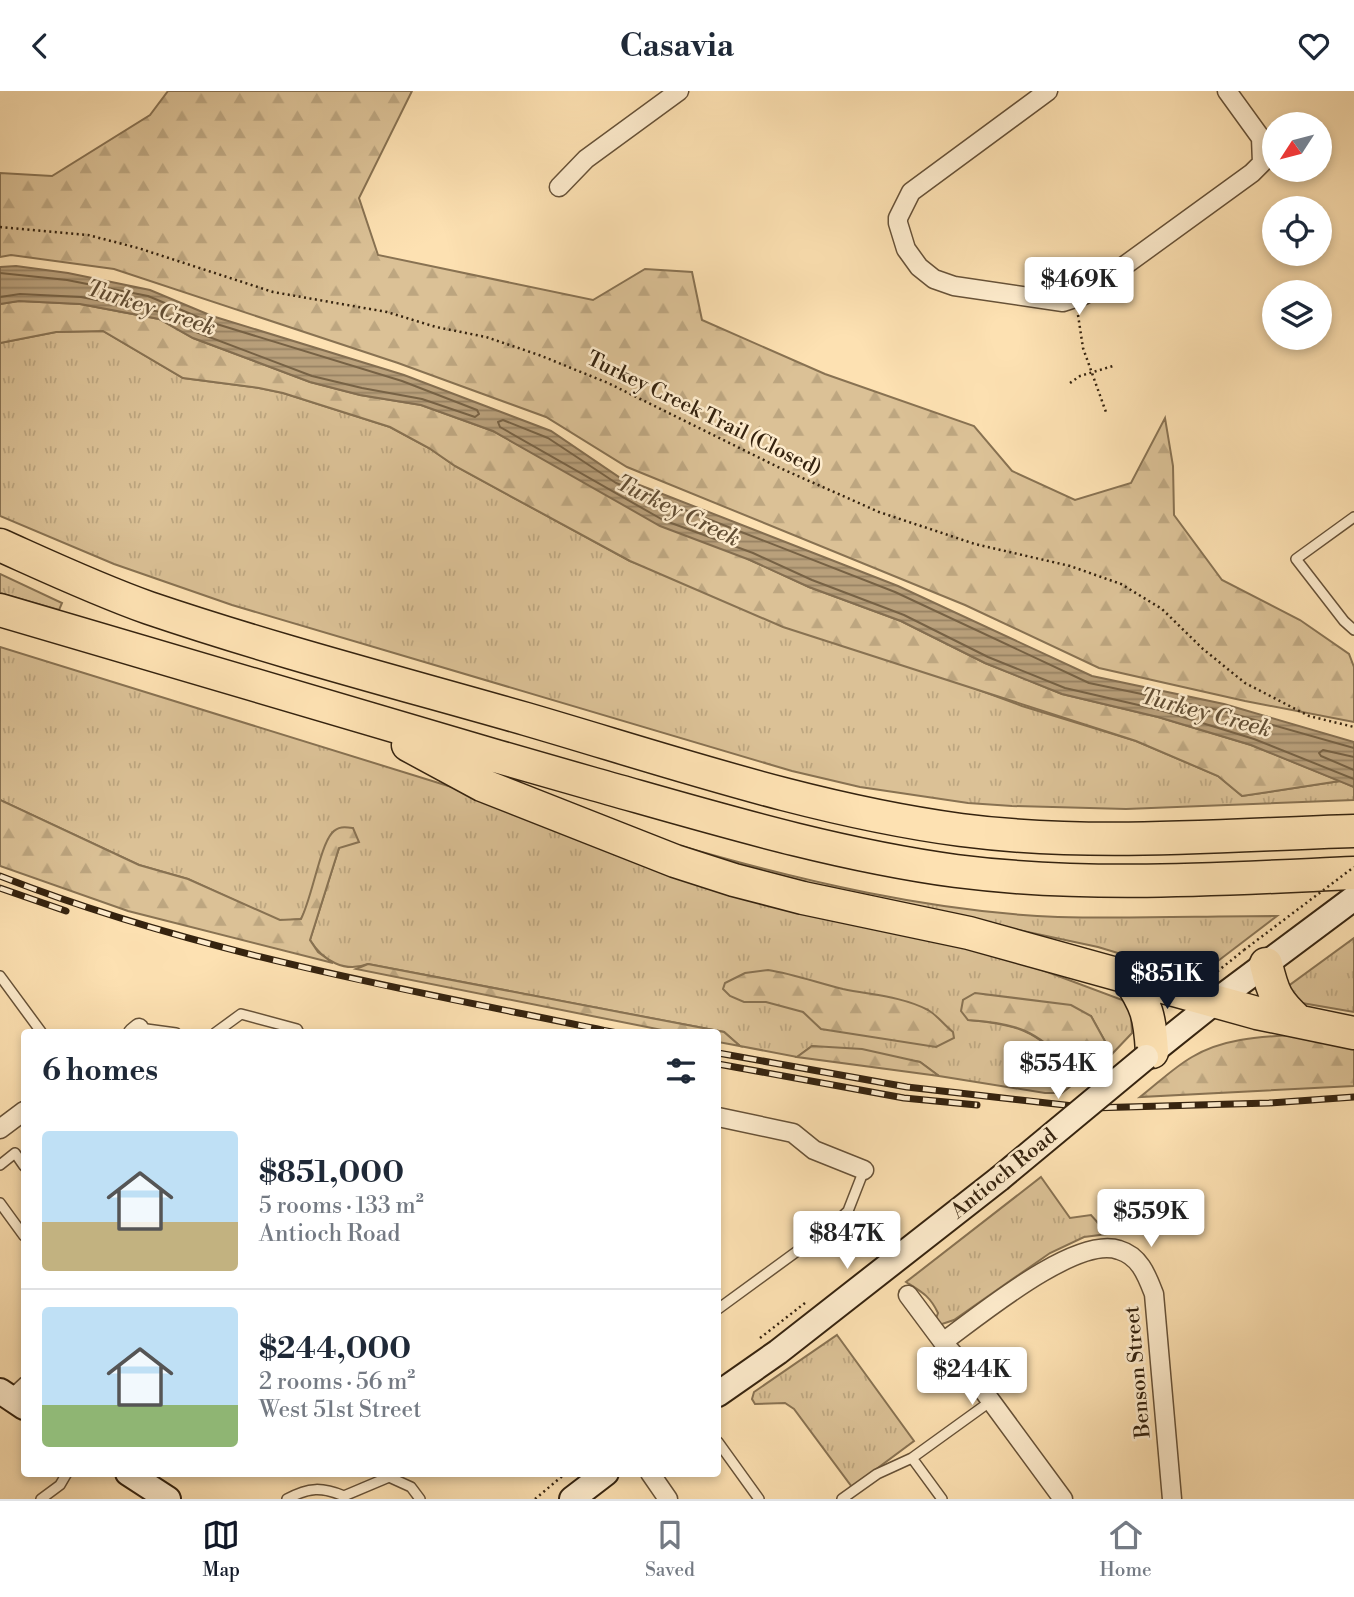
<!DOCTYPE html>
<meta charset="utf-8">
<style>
:root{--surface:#fff;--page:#f2f2f3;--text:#1f2937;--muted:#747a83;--line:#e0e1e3;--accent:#111827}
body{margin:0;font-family:"Libre Bodoni",serif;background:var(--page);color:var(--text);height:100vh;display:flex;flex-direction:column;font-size:26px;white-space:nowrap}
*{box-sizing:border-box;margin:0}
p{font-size:23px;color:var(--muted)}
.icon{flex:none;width:38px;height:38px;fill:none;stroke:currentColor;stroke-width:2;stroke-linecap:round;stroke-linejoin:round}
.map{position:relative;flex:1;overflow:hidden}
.side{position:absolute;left:21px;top:938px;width:700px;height:448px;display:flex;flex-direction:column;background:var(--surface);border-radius:7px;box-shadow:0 4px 10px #0003}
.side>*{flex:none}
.needle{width:46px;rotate:234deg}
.fabs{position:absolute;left:1262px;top:21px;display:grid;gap:14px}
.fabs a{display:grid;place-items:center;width:70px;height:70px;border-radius:50%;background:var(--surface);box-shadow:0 4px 10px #0003;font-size:35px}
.price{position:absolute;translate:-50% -60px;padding:0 16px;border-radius:7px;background:#fff;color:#222;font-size:23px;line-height:46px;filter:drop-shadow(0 2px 4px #0008)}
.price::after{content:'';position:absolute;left:50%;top:42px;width:21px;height:16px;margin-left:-10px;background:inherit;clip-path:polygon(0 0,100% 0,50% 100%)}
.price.current{background:var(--accent);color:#fff}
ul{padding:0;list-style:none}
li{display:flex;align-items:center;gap:21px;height:175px;padding:0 21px}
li+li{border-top:2px solid var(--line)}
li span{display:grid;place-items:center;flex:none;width:196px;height:140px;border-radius:7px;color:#555}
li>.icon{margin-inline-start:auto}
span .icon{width:84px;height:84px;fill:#fffc;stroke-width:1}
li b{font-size:30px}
h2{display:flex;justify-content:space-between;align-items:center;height:84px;padding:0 21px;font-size:30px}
header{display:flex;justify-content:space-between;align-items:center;height:91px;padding:0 21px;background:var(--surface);font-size:32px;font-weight:700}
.menu{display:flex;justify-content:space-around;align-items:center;height:98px;border-top:2px solid var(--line);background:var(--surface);font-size:19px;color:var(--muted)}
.menu a{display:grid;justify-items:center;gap:4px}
.menu .current{color:var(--accent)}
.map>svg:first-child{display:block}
</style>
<header><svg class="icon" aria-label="back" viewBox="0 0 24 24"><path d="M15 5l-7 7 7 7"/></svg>Casavia<svg class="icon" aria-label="heart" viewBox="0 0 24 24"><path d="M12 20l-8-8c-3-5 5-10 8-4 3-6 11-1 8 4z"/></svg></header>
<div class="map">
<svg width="1354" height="1408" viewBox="0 0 1354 1408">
<defs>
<pattern id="grass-tufts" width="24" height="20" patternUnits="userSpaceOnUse" patternTransform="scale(1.75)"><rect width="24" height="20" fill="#dbc196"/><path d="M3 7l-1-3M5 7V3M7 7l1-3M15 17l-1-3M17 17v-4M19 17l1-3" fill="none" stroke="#bda680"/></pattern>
<pattern id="forest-firs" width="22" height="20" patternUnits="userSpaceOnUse" patternTransform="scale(1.75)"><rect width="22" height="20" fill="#dbc196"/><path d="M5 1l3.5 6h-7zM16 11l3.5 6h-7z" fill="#bda680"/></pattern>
<pattern id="water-rules" width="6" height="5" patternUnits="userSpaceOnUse" patternTransform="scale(1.75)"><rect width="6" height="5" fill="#b9a07b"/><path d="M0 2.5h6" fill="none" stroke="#978263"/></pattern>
</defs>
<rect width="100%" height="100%" fill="#fde1b2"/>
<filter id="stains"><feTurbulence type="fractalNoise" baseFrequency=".00286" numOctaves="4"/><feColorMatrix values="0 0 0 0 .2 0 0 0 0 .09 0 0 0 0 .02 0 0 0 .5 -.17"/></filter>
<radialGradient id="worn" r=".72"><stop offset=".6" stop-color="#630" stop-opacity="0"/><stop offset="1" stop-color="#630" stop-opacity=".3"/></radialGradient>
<!-- grass -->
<path fill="url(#grass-tufts)" stroke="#887252" stroke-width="2" d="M103 240 183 287 259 297 283 302 390 336 429 357 455 375 630 470 1022 615 1136 650 1218 685 1242 705 1340 690 1354 696V709L1126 718 1012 715 968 712 860 696 792 680 232 514 114 473 0 425V252L56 241Z
M0 483 62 512 59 519 0 502Z
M0 556 1042 879 1125 910 1131 923 1132 942 1112 963 1091 925 968 929C1016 933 1036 939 1069 975L1062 1002H1045L939 985 920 971 812 955 797 966 740 955 724 941 368 873C345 882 323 870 310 849L339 757 332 742C319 769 316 801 301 828L280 830 188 788 139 774 0 709Z
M681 755C801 790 933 821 1058 826 1131 828 1204 825 1277 825L1197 886 1098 856 770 786Z
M1354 847V921L1302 912 1287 896Z
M1041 1086 1070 1127 1091 1124 1108 1143 1084 1146 1050 1162 954 1229 936 1235 935 1230 938 1222C930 1205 922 1201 906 1191Z
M837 1244 914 1350 852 1396 794 1318 785 1312 755 1313 752 1308 754 1301Z"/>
<!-- forest -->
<path fill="url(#forest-firs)" stroke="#887252" stroke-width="2" d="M168 0H412L359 107 378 164 593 209 645 178 692 181 702 229 825 283 974 335 1012 380 1075 409 1131 392 1165 327 1173 375 1174 424 1222 489 1300 529 1349 563 1354 576V631L1245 610 1099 577 965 514 627 376 546 326 398 272 114 178 11 164 0 166V82L52 85 150 24Z
M19 210 80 213 159 228 193 247 310 291 360 304 421 314 493 340 542 367 750 469 809 496 901 530 985 572 1062 603 1158 626 1251 654 1340 690 1242 705 1218 685 1136 650 783 536 630 470 455 375 429 357 390 336 283 302 259 297 183 287 103 240 56 241 0 252V213Z
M0 709 139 774 188 788 280 829 301 828C312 807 320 755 332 742 338 735 345 736 353 737L359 751 339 757 310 849 318 861 333 872 128 820 0 775Z
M368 873 724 941 740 955 718 951V942L672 941 356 878Z
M768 879C794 883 818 892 843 898 871 904 901 905 928 919 937 924 944 934 953 941L954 947 936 956 821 938 803 921 766 911H744L730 905 723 898 725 892 745 882Z
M975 902 1071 914 1091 925 1112 963 1062 1002 1069 974C1036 939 1016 932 968 929L961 920 963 909Z
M1292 944 1354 957V995L1140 1006C1157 993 1173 977 1192 966 1222 948 1257 946 1292 944Z
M812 955 862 958 920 971 939 985 797 966Z"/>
<!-- water -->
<path fill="url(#water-rules)" stroke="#846e50" stroke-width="2" d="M16 175 68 182 150 199 212 225 404 284 551 340 619 386 898 495 1092 585 1224 613 1354 651V696L1251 654 1158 626 1062 603 985 572 901 530 809 496 750 469 660 435 493 340 421 314 360 304 310 291 193 247 159 228 80 213 19 210 0 213V176Z"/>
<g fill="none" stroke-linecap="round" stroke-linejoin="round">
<!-- shore -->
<path stroke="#776245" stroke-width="2" d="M0 182 67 189 148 205 210 231 402 290 477 319 479 323 475 326 422 308 362 297 312 285 196 241 160 221 81 206 20 203 0 206
M1354 657 1223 620 1089 592 895 501 616 392 548 347 503 329 498 331 500 336 663 429 753 462 812 489 904 524 988 566 1065 597 1160 619 1254 648 1354 688
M1354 666 1323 659 1319 662 1321 665 1354 679"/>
<!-- lane casing -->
<g stroke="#675238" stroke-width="12">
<path id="lane" d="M1354 426 1296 468 1344 530 1354 539
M0 885 42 942
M139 937 176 942
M215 942 241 923 297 938 299 942
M0 1074 15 1062 24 1075
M0 1112 24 1145
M718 1218 833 1134 848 1120 864 1079
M10 1304 24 1291
M718 1351 759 1408
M41 1408 60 1394 67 1382
M287 1408C309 1396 322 1396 344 1405L389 1386 411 1396 420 1408
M842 1408 877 1383 912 1367
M942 1408 912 1367 991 1310"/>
</g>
<!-- street casing -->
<g stroke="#675238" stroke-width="21">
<path id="street" d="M1048 0 911 101 898 127V132L906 158 919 176 934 188 954 195 1063 211 1084 204 1252 82 1262 72 1261 47 1227 0
M559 96 586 68 679 0
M133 942 139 937
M718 1026 793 1042 814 1059 864 1079
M0 1038 24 1020
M908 1204 943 1251 974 1287 1063 1408
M943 1251C979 1225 1076 1144 1119 1159 1140 1165 1147 1185 1154 1203L1172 1408
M650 1382 668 1408"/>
</g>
<!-- secondary casing -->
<g stroke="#35230f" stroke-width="28">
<path id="secondary" d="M1146 966 1216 910 1354 807
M0 1300 24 1316
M718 1303 778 1261 999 1088
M128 1382 168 1408
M572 1408 606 1382"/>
</g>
<!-- highway casing -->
<g stroke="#35230f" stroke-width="35">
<path id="highway" d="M0 454C49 476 98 499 149 517 273 559 400 592 526 628 670 670 812 719 961 739 1092 756 1223 744 1354 740
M0 519C197 577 393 636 590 692 711 726 831 763 956 780 1089 797 1221 788 1354 782
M408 654 482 694 675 770 734 789 803 807 969 842 1257 922 1354 942
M1266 873C1273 902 1276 910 1298 930
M1127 885C1147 914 1150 926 1152 961"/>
</g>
<!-- path -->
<path stroke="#35230f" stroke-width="2.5" stroke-dasharray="2 3.5" stroke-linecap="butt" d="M0 136 88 144 138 157 273 201 387 221 436 236 486 246 539 264 608 292 780 377 879 421 975 453 1070 475 1121 493 1162 518 1203 558 1245 592 1309 625 1354 636
M1078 224 1083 257 1107 324
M1070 292 1080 285 1113 275
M1213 884 1244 859
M760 1247 805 1212
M535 1408 566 1382"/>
<!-- lane -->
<use href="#lane" stroke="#feeccd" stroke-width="9"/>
<!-- street -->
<use href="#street" stroke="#feeccd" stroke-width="18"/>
<!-- secondary -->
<use href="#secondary" stroke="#feeccd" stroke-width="24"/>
<!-- highway -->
<use href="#highway" stroke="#fde1b2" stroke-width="32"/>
<!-- rail casing -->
<g stroke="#35230f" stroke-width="7">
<path id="rail" d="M0 785C199 863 409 899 617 942
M0 797 66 820
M718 962 907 996 1091 1017 1269 1012 1354 1006
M718 973 904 1007 977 1014"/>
</g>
<!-- rail -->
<use href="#rail" stroke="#feeccd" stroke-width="4.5" stroke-dasharray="13" stroke-linecap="butt"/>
<!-- secondary-bridge casing -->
<g stroke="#35230f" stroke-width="28" stroke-linecap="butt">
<path id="secondary-bridge" d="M999 1088 1146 966"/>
</g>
<!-- path-bridge -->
<path stroke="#35230f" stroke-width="2.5" stroke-dasharray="2 3.5" stroke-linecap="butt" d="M1244 859 1354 776"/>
<!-- secondary-bridge -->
<use href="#secondary-bridge" stroke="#feeccd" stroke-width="24"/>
</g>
<g text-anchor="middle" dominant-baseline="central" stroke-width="5" stroke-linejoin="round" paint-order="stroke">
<!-- street labels -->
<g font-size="21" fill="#35230f" stroke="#feeccd">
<text transform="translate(704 323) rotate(26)">Turkey Creek Trail (Closed)</text>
<text transform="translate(1004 1083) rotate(-39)">Antioch Road</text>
<text transform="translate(1138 1281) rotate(-95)">Benson Street</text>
</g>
<!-- water labels -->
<g font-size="23" font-style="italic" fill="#634f35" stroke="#feeccd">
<text transform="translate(151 217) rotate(18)">Turkey Creek</text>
<text transform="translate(678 420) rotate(26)">Turkey Creek</text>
<text transform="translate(1206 622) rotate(15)">Turkey Creek</text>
</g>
</g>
<rect width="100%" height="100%" filter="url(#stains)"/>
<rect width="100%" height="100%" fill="url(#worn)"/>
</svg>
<div class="fabs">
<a><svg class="needle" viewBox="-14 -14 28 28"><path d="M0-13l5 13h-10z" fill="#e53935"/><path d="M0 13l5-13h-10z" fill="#747a83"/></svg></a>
<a><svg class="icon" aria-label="locate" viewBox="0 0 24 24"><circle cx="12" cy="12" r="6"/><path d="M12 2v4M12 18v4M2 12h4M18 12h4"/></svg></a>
<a><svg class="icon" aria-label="layers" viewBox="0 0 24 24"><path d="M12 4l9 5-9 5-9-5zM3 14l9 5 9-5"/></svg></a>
</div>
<b class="price" style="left:1079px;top:226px">$469K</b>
<b class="price current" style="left:1167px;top:920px">$851K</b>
<b class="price" style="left:1058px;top:1010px">$554K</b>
<b class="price" style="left:1151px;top:1158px">$559K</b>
<b class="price" style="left:847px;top:1180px">$847K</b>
<b class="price" style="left:972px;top:1316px">$244K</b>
<section class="side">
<h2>6 homes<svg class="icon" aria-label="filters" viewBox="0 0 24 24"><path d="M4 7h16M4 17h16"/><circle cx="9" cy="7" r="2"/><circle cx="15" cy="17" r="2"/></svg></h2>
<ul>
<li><span style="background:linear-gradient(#bfe0f5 65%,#c2b280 0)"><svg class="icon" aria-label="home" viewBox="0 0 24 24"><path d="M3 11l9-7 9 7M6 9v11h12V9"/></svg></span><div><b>$851,000</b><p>5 rooms · 133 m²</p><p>Antioch Road</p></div></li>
<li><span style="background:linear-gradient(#bfe0f5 70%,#8fb573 0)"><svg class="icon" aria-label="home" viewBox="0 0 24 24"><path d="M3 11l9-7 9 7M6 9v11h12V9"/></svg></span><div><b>$244,000</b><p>2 rooms · 56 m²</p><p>West 51st Street</p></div></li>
</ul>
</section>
</div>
<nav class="menu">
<a class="current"><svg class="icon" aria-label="map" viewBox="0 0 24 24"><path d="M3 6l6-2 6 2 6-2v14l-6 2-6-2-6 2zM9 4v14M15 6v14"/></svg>Map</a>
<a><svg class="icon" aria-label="saved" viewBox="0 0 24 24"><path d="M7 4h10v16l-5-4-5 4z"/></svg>Saved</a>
<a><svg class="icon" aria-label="home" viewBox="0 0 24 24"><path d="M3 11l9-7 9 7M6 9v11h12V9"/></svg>Home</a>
</nav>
